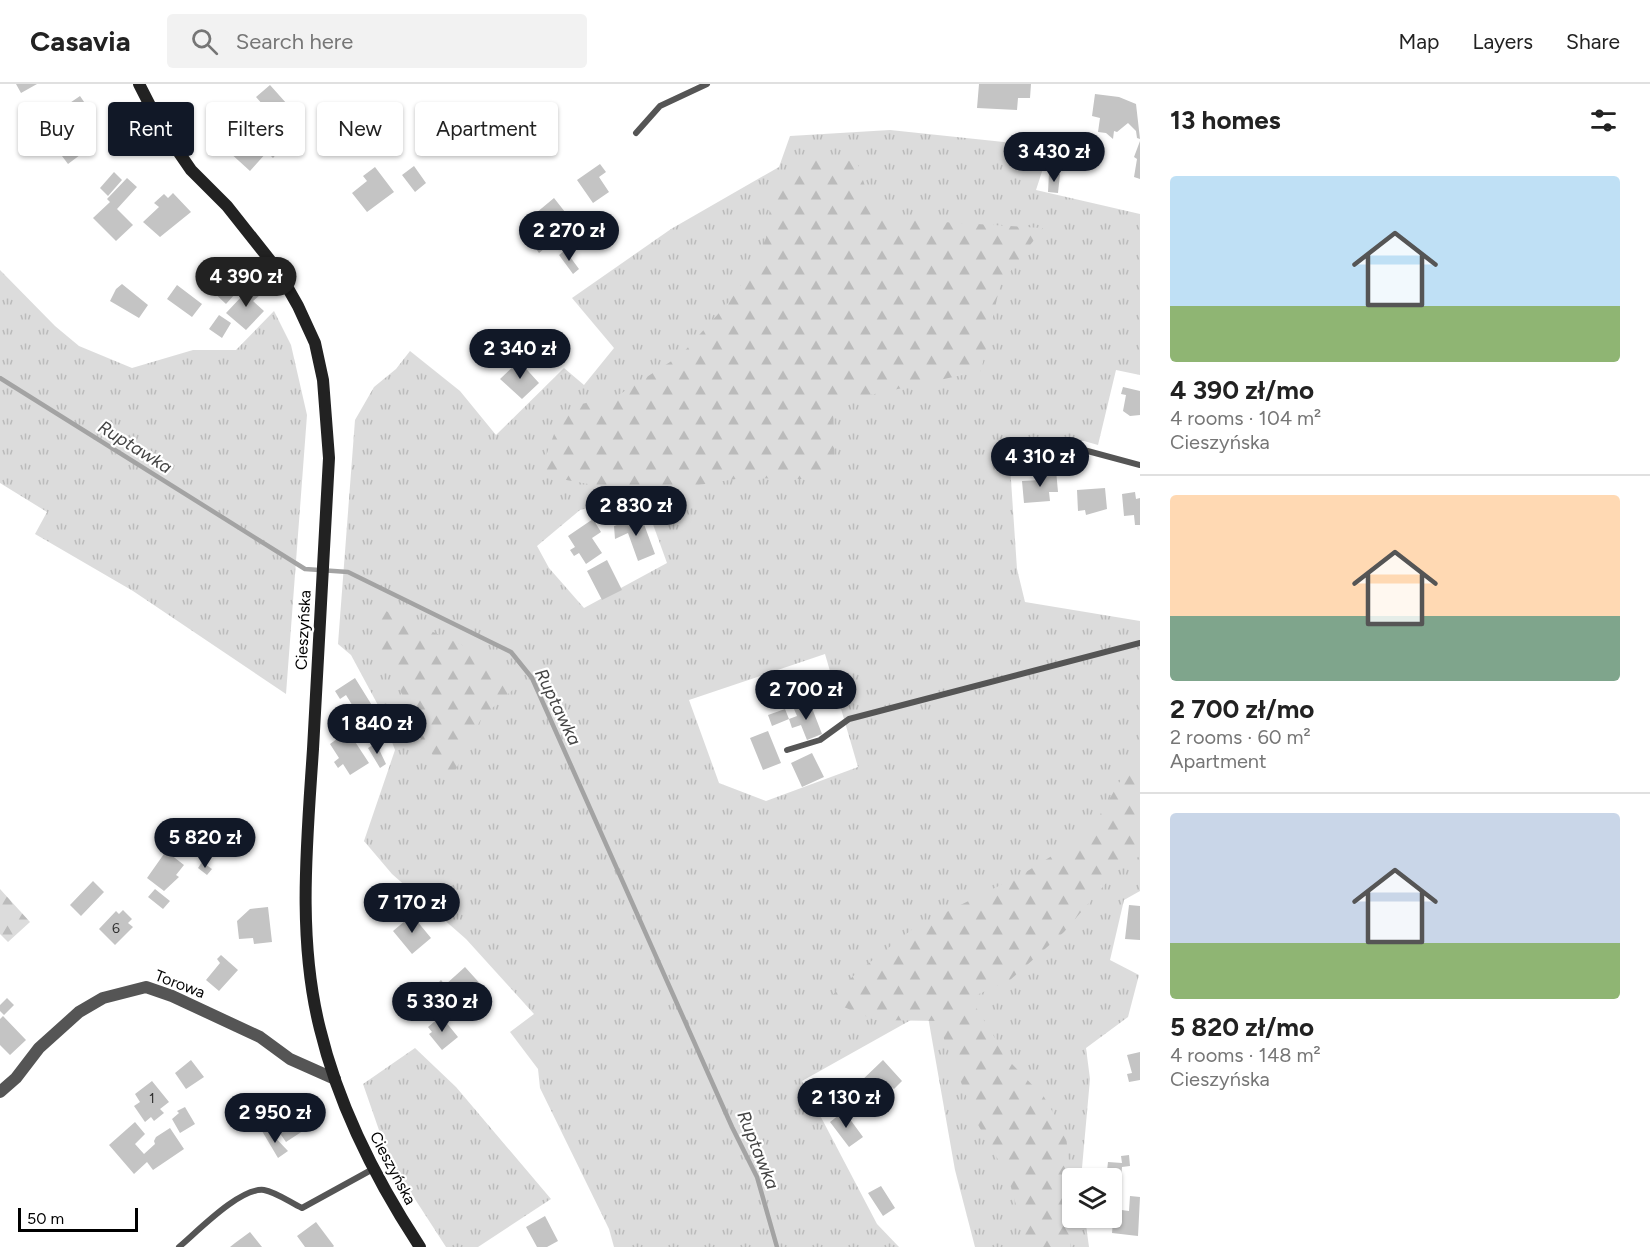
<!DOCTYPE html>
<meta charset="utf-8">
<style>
:root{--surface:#fff;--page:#f2f2f2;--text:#222;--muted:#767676;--line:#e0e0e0;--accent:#111827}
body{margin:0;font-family:Figtree,sans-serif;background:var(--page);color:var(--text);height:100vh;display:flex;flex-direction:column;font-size:22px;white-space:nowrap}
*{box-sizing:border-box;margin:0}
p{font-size:20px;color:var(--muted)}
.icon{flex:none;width:33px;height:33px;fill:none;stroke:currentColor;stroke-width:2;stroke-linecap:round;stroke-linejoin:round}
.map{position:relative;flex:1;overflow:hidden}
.side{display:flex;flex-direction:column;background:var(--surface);width:510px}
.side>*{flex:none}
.hud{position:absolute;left:18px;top:18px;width:570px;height:54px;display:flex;gap:12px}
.tools{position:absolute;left:1062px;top:1084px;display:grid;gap:12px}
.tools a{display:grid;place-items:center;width:60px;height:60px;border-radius:6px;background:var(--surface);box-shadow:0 2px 4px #0004;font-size:30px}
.scale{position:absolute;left:18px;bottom:15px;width:120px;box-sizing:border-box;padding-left:6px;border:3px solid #000;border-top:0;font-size:16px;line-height:21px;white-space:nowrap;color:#000;-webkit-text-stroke:4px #fff;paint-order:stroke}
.price{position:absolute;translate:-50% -51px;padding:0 14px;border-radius:21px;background:var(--accent);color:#fff;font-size:20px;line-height:39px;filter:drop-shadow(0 2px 3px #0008)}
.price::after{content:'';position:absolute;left:50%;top:36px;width:18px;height:14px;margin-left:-9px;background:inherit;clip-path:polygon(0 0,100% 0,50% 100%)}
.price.current{background:#222;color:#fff}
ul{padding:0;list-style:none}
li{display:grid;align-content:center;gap:12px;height:318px;padding:0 30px}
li+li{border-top:2px solid var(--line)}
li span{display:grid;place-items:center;height:186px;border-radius:6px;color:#555}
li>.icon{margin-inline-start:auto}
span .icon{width:108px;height:108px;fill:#fffc;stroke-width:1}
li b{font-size:26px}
h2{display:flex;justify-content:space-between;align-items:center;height:72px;padding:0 30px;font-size:26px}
.pill{padding:0 21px;border-radius:6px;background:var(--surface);box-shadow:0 2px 4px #0004;font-size:21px;line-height:54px}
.pill.current{background:var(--accent);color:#fff}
header{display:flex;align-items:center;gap:36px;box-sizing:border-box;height:84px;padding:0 30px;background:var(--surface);border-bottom:2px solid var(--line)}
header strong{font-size:28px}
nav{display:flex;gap:33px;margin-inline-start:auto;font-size:21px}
.search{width:420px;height:54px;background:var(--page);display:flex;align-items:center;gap:15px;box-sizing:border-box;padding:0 21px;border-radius:6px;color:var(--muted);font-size:22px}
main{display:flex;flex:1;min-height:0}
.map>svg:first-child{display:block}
</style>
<header>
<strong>Casavia</strong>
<div class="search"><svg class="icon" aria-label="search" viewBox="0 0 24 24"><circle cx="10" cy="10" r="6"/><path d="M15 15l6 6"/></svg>Search here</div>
<nav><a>Map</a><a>Layers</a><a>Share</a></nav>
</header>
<main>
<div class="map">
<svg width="1140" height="1163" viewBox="0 0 1140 1163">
<defs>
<pattern id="grass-tufts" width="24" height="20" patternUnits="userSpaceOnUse" patternTransform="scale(1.5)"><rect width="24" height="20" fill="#dcdcdc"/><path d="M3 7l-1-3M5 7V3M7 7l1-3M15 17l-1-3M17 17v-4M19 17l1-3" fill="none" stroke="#bbb"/></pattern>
<pattern id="forest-firs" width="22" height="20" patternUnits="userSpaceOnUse" patternTransform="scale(1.5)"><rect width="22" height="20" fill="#dcdcdc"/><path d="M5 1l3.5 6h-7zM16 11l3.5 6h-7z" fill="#bbb"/></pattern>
</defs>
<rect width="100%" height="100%" fill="#fff"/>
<!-- grass -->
<path fill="url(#grass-tufts)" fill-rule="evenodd" d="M890 46 1050 63 1036 106 1140 130V291L1116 286 1098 361 1084 357 1009 367 1017 485 1025 518 1140 537V807L1124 816 1110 876 1139 891 1128 933 1086 964 1090 995 1081 1095H1072V1134H1085L1089 1163H975L955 1086 927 927 802 997 877 1140 899 1163H614L609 1145 540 1004 538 985 510 948 534 930 466 855 392 790 364 757 395 666 379 623 351 571 338 560 355 336 374 303 396 285 410 267 460 307 496 351 564 284 584 301 614 264 572 214 671 145 779 83 790 52ZM642 410 667 479 584 524 549 484 537 462 580 426ZM825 570 858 683 766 717 719 699 689 616Z
M0 186 55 242 79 262 132 284 193 266H236L274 227 291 261 307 331 286 610 133 507 35 450 47 428 0 399Z
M415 964 456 1003 551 1115 478 1163H446L389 1075 363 1000Z"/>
<!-- forest -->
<path fill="url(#forest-firs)" d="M819 72 857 78 868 111 893 135 1043 144 1000 201 981 287 833 319 835 390 801 395 742 394 643 410 539 391 557 342 577 321 617 312 681 271 728 219 754 182 766 154 772 109 789 92Z
M377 523 489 573 517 602 482 633 450 697 420 652 403 612 378 566Z
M1140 664V772L1118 785 1064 848 1010 896 970 914 1010 978 1044 1013 1066 1051 1071 1102 1070 1163H1022L1025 1152 1008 1093 977 1039 937 937 875 936 827 916 860 886 914 844 1021 791 1089 749Z
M0 805 30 838 8 858 0 850Z"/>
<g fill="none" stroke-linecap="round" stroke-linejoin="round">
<!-- stream -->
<path stroke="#a3a3a3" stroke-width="4.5" d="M0 294 305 485 348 488 511 568 532 594 732 1043 757 1093 777 1163"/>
</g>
<!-- building -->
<path fill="#c4c4c4" d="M16 0H37L21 9Z
M979 0H1031L1030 14H1018L1017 26 977 24Z
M270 1 304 39 295 48 283 35 279 39 256 13Z
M1095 10 1119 13 1136 20 1140 55 1137 54 1136 47 1128 39 1117 48 1114 47 1113 55 1106 49 1098 48 1100 34 1092 32Z
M80 12 95 34 76 47 61 25Z
M235 37 263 63 275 49 286 59 273 74 267 68 250 87 217 57Z
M80 47 92 62 68 80 56 64Z
M1140 57V95L1134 93 1137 75 1134 73Z
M600 80 606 88 599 93 609 108 593 119 577 96Z
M414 82 426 99 415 108 402 91Z
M375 83 394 108 367 128 352 109 367 97 363 92Z
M114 88 122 96 108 112 100 104Z
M1049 89 1060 90 1058 109 1048 108Z
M127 94 137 103 117 125 133 141 116 157 93 134 110 118 107 115Z
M173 109 191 128 160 153 143 138 159 123 154 119 164 110 168 114Z
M554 114 565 128 547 142 557 154 539 169 523 147 540 133 536 129Z
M565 166 579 185 573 190 559 171Z
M226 181 245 199 226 220 207 202Z
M247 199 260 211 253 217 264 227 246 246 226 229 243 211 239 208Z
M122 200 148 221 139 234 110 217 116 205Z
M177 201 202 220 192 233 167 215Z
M219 231 231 239 222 254 209 245Z
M519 277 539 299 522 315 500 295Z
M1123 303 1140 307V331L1130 332 1123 327 1126 311 1121 310Z
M1056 386 1058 408H1049L1050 417 1024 419 1022 397 1041 396 1040 387Z
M1105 404 1107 425 1086 431 1085 426 1078 427 1077 406Z
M1135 408 1136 415 1140 414V441H1135L1134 431 1124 432 1122 410Z
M641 432 655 470 638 477 628 449 615 455 614 442Z
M593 435 601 448 592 454 602 469 586 480 579 469 574 472 570 466 575 463 568 452Z
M607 476 622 506 602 516 587 487Z
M355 594 373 623 359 632 346 611 340 615 335 607Z
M810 619 822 650 807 656 801 641 792 644 789 635 797 632 794 625Z
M785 625 789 635 772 642 768 631Z
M348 647 369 679 350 691 343 680 338 684 334 678 339 674 330 660Z
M768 647 781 679 763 686 750 654Z
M376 659 386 680 380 684 368 664Z
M812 669 824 693 802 703 791 679Z
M166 767 184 781 176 791 179 793 164 807 147 794Z
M202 778 212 785 207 791 198 784Z
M93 797 104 808 81 832 70 821Z
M155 805 170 817 163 825 148 813Z
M1129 821 1140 822V856L1125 855Z
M268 823 272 858 254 860 253 854 239 855 237 837 250 825Z
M123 826 132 835 128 839 133 843 115 861 99 845 116 827 119 830Z
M412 831 431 854 412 870 393 847Z
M221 871 238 886 219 907 206 896 220 879 217 875Z
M465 883 484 904 465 922 450 906 443 913 434 903 441 896 445 901Z
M7 914 14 921 4 931 0 927V921Z
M3 932 26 956 10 971 0 961V935Z
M441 932 458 953 442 966 429 950 432 948 428 943Z
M1140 968V996L1129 998 1127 990 1132 989 1127 971Z
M191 976 204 993 186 1005 175 989Z
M883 976 902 997 894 1005 889 1001 872 1017 857 1001Z
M152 997 169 1018 160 1025 164 1029 154 1037 151 1033 145 1038 134 1022 140 1018 135 1010Z
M300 1018 315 1039 286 1058 279 1048 289 1041 281 1031Z
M185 1023 195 1040 180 1049 172 1035 179 1029 177 1027Z
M844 1027 863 1053 849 1063 830 1038Z
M135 1038 145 1050 135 1060 144 1070 155 1060 154 1057 156 1053 170 1044 184 1065 153 1086 147 1078 134 1090 109 1061Z
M267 1045 288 1067 278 1074 262 1047Z
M1129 1071 1130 1082 1122 1083 1120 1106 1112 1105V1095H1106L1108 1078 1122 1079 1121 1072Z
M881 1102 895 1124 883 1132 868 1109Z
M1130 1112 1140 1113 1138 1152 1112 1149 1114 1125 1129 1127Z
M545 1132 558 1157 547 1163H537L526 1143Z
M316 1138 334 1162 333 1163H305L297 1152Z
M250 1148 262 1163H230L235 1159Z"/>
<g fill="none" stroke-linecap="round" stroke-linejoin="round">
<!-- lane -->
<path stroke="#555" stroke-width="6" d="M636 49 660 22 707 0
M1069 362 1140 381
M787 666 820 656 849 635 1140 559
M179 1163C197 1148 240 1103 264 1106 276 1108 291 1119 302 1124L373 1085"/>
<!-- street -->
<path stroke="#555" stroke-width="12" d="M0 1008 16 994 39 964 79 928 103 914 146 903 172 912 260 953 290 975 335 995"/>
<!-- secondary -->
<path stroke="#222" stroke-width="12" d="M139 0 160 41 191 86 227 122 277 185 298 222 315 259 323 296 329 374C324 471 318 568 313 665 307 757 297 854 320 945 339 1024 376 1096 420 1163"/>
</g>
<g text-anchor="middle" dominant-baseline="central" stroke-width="4.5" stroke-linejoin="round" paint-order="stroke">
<!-- number labels -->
<g font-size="14" fill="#313131">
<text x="116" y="844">6</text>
<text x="152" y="1014">1</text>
</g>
<!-- street labels -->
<g font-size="16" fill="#000" stroke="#fff">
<text transform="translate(303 546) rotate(-87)">Cieszyńska</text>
<text transform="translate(180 900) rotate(21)">Torowa</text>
<text transform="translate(393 1084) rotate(62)">Cieszyńska</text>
</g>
<!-- water labels -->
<g font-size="18" font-style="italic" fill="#444" stroke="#fff">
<text transform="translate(135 363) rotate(32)">Ruptawka</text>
<text transform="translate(558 623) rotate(64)">Ruptawka</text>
<text transform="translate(758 1066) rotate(68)">Ruptawka</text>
</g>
</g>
</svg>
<div class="tools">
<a><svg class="icon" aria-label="layers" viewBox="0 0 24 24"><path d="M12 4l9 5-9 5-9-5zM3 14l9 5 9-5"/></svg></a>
</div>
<div class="scale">50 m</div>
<b class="price" style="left:1054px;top:99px">3 430 zł</b>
<b class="price" style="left:569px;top:178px">2 270 zł</b>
<b class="price current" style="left:246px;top:224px">4 390 zł</b>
<b class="price" style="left:520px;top:296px">2 340 zł</b>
<b class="price" style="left:1040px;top:404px">4 310 zł</b>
<b class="price" style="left:636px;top:453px">2 830 zł</b>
<b class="price" style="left:806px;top:637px">2 700 zł</b>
<b class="price" style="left:377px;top:671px">1 840 zł</b>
<b class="price" style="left:205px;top:785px">5 820 zł</b>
<b class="price" style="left:412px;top:850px">7 170 zł</b>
<b class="price" style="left:442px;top:949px">5 330 zł</b>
<b class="price" style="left:846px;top:1045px">2 130 zł</b>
<b class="price" style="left:275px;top:1060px">2 950 zł</b>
<div class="hud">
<a class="pill">Buy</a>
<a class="pill current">Rent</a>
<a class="pill">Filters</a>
<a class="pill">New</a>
<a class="pill">Apartment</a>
</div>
</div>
<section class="side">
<h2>13 homes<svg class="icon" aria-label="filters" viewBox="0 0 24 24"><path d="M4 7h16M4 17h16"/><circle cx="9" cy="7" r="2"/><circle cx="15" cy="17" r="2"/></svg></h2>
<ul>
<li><span style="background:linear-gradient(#bfe0f5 70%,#8fb573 0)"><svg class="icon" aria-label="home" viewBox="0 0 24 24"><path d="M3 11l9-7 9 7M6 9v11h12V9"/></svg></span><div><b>4 390 zł/mo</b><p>4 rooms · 104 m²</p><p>Cieszyńska</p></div></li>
<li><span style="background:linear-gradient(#ffd9b3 65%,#7fa58c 0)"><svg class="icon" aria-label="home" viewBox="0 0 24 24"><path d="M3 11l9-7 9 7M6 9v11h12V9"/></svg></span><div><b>2 700 zł/mo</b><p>2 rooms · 60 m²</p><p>Apartment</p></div></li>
<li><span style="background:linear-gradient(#c9d6e8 70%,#8fb573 0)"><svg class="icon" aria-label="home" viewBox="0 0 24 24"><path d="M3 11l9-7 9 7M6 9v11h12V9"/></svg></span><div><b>5 820 zł/mo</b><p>4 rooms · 148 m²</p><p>Cieszyńska</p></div></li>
</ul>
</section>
</main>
